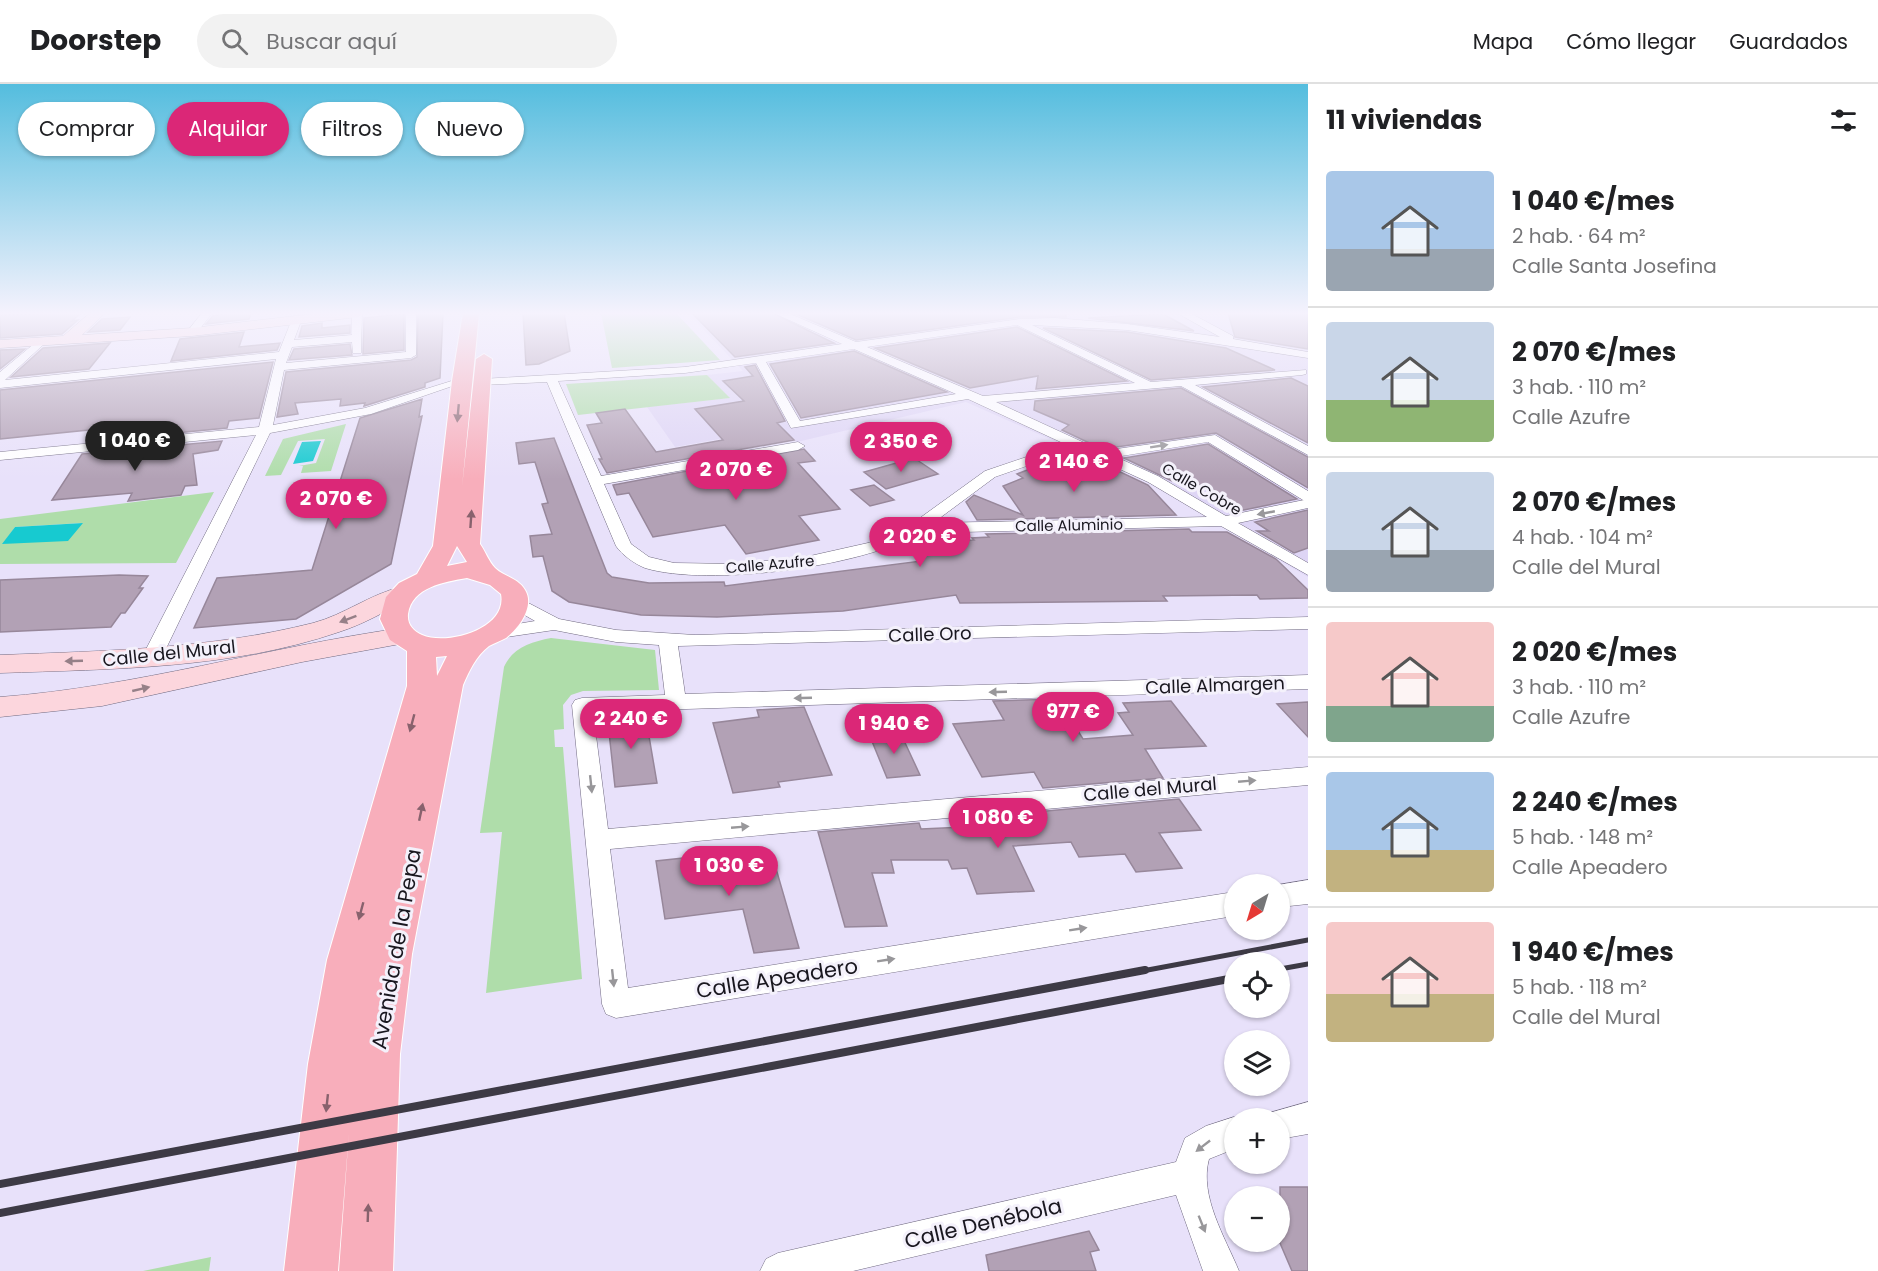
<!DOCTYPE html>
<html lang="es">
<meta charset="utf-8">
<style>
:root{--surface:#fff;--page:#f2f2f2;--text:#202124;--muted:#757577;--line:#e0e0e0;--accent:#db2777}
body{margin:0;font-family:Poppins,sans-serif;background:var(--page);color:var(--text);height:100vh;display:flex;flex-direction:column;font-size:22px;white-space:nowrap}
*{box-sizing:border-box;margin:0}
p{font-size:20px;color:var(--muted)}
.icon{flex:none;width:33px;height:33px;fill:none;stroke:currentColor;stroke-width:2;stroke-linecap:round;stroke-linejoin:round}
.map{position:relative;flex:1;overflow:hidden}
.details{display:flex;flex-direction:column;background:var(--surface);width:570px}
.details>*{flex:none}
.hud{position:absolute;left:18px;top:18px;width:570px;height:54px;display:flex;gap:12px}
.needle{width:39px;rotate:218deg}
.fabs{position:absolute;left:1224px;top:790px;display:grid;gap:12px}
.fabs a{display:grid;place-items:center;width:66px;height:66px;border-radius:50%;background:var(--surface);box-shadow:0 2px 4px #0004;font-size:30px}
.price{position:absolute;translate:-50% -51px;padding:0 14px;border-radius:21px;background:var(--accent);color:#fff;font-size:20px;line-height:39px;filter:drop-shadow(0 2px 3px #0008)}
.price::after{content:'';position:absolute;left:50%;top:36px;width:18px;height:14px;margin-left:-9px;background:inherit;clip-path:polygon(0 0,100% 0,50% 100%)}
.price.on{background:#222;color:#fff}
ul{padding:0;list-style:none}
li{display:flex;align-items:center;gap:18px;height:150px;padding:0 18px}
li+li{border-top:2px solid var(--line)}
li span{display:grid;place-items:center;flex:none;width:168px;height:120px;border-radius:6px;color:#555}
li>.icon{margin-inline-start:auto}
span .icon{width:72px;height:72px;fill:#fffc;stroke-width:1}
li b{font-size:26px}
h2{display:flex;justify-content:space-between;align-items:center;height:72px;padding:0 18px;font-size:26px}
.chip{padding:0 21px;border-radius:27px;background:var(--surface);box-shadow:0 2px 4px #0004;font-size:21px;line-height:54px}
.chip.on{background:var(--accent);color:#fff}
header{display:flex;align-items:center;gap:36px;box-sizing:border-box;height:84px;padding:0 30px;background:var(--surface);border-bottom:2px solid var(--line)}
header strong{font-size:28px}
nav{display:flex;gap:33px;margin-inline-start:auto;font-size:21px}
.search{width:420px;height:54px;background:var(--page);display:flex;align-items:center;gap:15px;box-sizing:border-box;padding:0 21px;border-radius:33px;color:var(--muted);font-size:22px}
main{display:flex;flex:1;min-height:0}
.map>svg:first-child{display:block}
</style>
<header>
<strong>Doorstep</strong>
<div class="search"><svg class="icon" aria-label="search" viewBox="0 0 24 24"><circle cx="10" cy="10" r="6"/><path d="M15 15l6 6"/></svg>Buscar aquí</div>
<nav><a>Mapa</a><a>Cómo llegar</a><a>Guardados</a></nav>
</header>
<main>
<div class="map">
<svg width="1308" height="1187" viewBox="0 0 1308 1187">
<rect width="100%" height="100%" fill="#e8e1fa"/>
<!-- built -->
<path fill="#ded5f5" d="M688 229H1308V493L1147 398 966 318 797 358 780 344 675 363 647 323 729 314 707 291 743 287Z"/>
<!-- green -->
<path fill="#afddaa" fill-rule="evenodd" d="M601 229H676L720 276 612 284Z
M707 291 730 314 578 331 566 300Z
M346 340 331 387 301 389 303 382H299L316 379 325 355 298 357 281 391 265 392 283 355Z
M214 408 176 479 0 480V435ZM82 439H83L3 460 15 443Z
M551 554 655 566 659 606 583 607 571 611 563 621 564 645 554 646 555 663H563L582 895 486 909 502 748 480 749 504 583C513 563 531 558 551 554Z
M211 1173 209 1187H143Z"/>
<!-- water -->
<path fill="#17cad0" d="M321 357 313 377 293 380 302 358Z
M83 439 68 457 2 460 15 443Z"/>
<!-- building -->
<path fill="#b2a1b5" stroke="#97879a" stroke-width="1.5" d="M81 229 72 237 78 236 62 250 0 254V231Z
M230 229H251L249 235 206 240 213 232Z
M418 229H443L440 294 425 299V303L364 322 365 319 340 322 341 315 295 319 298 330 277 333 286 288 411 276 417 273Z
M523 229H564L570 267 539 280 526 281Z
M692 229H772L834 259 735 273Z
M794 229H1066V233H1019L856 256Z
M1228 229H1308V265L1235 253Z
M404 230V266L363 270 364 234Z
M1163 230 1194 247 1088 234Z
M130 233 120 246 88 248 102 235Z
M322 239V244L350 241V249L299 253 302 242Z
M1017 243 1127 297 1036 305 1038 292 970 304 875 264Z
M1043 244 1127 248 1226 264 1275 286 1151 296Z
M244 248 239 263 280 259 277 266 171 277 180 255Z
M110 259 89 285 11 293 43 264Z
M350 260 352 271 289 276 294 265Z
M25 265 0 285V266Z
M854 267 947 308 801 334 770 280Z
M273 278 259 334 229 337 227 344 91 357 99 345 0 355V306Z
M755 281 785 337 777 339 794 356 607 389 599 375H602L587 341 602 339 596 329 625 325 656 368 723 356 695 325 744 317 723 297 753 292 745 283Z
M1291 294 1308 302V359L1203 303Z
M1181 304 1308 373V404L1216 349 1102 365 1062 346 1069 341 1034 326 1035 317Z
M422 315 419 333 422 332 391 480 296 535 194 544 217 494 312 486 360 334Z
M554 354 607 489 612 493 649 499 724 498 725 502 922 477 918 468H925L920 457 974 456 972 454 989 453 986 450 1189 445 1192 448H1227L1276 475 1308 506V514L1260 515 1257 511 1163 512 1167 517 960 519 956 511 843 527 717 533 641 531 569 518 552 507 543 472 533 473 530 452 552 450 542 420 548 419 535 378 519 380 516 359Z
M222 357 218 366 193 370 197 401 185 402 181 411 128 417 132 409 52 416 82 370Z
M1208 360 1297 415 1239 427 1191 395 1172 397 1124 374Z
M804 365 815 377 798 379 840 425 799 432 819 456 746 470 725 441 653 453 629 409 617 411 613 401Z
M1076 367 1148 401 1176 431 977 436 966 418 974 411 1023 431 1003 402 1023 394 1017 390Z
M914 374 938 390 886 405 864 388Z
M874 401 894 416 870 422 851 406Z
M1308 426V464L1294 469 1257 447H1269L1255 438Z
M119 491 148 492 139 504H143L125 529H121L111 543 0 548V496Z
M1058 615 1083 655 1133 651 1118 629 1129 628 1123 619 1171 617 1206 662 1145 665 1163 694 1043 704 1034 688 982 693 953 640 1004 636 993 617Z
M1308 618V653L1277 620Z
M804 623 832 691 778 698 780 703 733 709 713 639 759 633 757 626Z
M645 629 657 699 615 703 607 630Z
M900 648 920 691 887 694 869 650Z
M1179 715 1201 746 1159 749 1182 784 1136 788 1125 770 1079 773 1071 758 1013 762 1034 807 977 810 967 784 952 785 948 776H891L894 789H872L887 842 845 843 818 748 919 739 921 745 1008 741 1003 731Z
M720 770 724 787 775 781 799 864 754 869 743 825 665 835 656 777Z
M1280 1103H1308V1187H1292L1280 1159Z
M1089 1147 1099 1166 1090 1168 1096 1187H989L986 1171Z"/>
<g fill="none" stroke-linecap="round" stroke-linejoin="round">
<!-- street casing -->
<g stroke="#706a80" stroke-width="1">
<path id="street" d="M202 229H212L196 250H188L187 248Z
M352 229H362L361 269H353L352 258 292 263 286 279 406 268V229H416V271L411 274 284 286 273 341 365 324 461 294 467 297 371 330 270 349 161 575 158 580H144L141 575 256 351 0 376V368L259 343 276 275 0 304V288L41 254 45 255V259L5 296 279 268 292 235 301 237 294 256 352 251Z
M774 229H788L856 258 1019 235 1055 234 1127 240 1220 253 1177 229H1190L1233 252V255L1308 268V274L1127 246 1032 241 1151 298 1306 286V290L1302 291 1195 301 1308 362V371L1181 302 996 318 1102 367 1215 351 1308 407V424L1238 439 1308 479V491L1221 442 919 449C864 483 707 503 645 484 635 480 622 471 616 462L547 298 482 301 476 298 482 295 685 283 842 260ZM1017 241 1135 299 983 312 867 263ZM854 265 956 310 800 337 766 278ZM756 279 791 344 968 315 1065 360 985 387 913 439 891 451 868 459 810 472 738 480 674 479 649 473 631 460 604 400 798 366 805 362 798 358 601 392 558 297 685 289ZM1208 358 1303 416H1304L1226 432 1158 392 1116 373ZM1076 365 1148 398 1207 433 933 439 995 393Z
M515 512 559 535 616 546 695 551 1308 533V545L678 562 685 610 1308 591V605L593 628 608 745 1308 683V701L610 765 628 904 1234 808V832L616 934 606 930 602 920 572 621 575 616 582 614 665 611 659 561 616 558 554 546 493 555 487 553 484 549 487 545 535 537 509 522 506 518Z
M1308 796V820L1280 823 1278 801Z
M1308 1018V1050L1280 1055V1035H1266L1269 1029Z
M1234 1033 1238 1035H1234V1065L1209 1075C1199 1112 1225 1153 1239 1187H1203L1176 1111 853 1187H760L766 1175 778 1169 1176 1078 1185 1054 1206 1042Z"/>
</g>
<!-- secondary casing -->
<g stroke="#706a80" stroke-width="1">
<path id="secondary" d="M90 229H105L82 251 192 244 321 229H365L358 233 192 252 0 264V256L63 252Z
M401 503 409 505 413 510 409 515C386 527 364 540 339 548 231 585 113 585 0 589V571C105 567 210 565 313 539 344 531 370 510 401 503Z
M402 544 411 546 415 552 411 558 302 578 102 622 0 633V613C136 603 267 563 402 544Z"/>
</g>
<!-- primary casing -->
<g stroke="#fff" stroke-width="2">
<path id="primary" d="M463 229H479L462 403 476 275 484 270 492 275 480 460C485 467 489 478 495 484 504 493 517 493 525 506 535 522 519 544 506 554 501 557 494 559 489 562 476 572 469 587 463 601L412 870 400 970 393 1187H339L349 1048 338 1187H284L308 980 327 876 407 602V567L390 556 380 535 386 513 399 499 417 490 433 462 452 297ZM457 462 467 478 447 482ZM467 494 490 501 501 510C508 545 447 562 422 551 413 547 407 540 408 530 412 503 444 498 467 494ZM447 572 437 592 436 573Z"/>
</g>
<!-- street -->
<use href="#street" fill="#fff" fill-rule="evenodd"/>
<!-- secondary -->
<use href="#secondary" fill="#fcd6dd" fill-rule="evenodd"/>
<!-- primary -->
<use href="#primary" fill="#f8aebb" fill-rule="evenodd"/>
<!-- rail-far1 -->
<path stroke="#3d3a45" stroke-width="5" d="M1280 885 1308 880
M1137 888 1308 856"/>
<!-- rail -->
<path stroke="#3d3a45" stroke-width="8" d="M0 1100 1145 886
M0 1129 1234 894"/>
</g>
<!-- one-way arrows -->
<defs><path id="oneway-solid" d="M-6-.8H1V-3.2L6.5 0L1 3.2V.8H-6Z" transform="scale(1.5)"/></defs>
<g fill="#88626d">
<use href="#oneway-solid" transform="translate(458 329) rotate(95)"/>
<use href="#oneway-solid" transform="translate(471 435) rotate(-86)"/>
<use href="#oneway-solid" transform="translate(412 639) rotate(105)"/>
<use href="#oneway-solid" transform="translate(421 728) rotate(-78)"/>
<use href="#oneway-solid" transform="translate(361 827) rotate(105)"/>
<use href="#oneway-solid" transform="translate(327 1019) rotate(96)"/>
<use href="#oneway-solid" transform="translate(368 1129) rotate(-88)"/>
</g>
<g fill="#98979a">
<use href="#oneway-solid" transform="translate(1159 362) rotate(-9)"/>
<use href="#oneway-solid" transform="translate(1266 429) rotate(169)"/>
<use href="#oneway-solid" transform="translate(998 608) rotate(178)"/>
<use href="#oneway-solid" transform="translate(803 614) rotate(178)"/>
<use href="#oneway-solid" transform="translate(1247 697) rotate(-5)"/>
<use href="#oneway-solid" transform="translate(591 700) rotate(84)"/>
<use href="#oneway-solid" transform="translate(740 743) rotate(-5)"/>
<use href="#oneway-solid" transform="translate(1078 845) rotate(-9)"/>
<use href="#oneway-solid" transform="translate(886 876) rotate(-9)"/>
<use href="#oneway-solid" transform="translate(613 894) rotate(84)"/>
<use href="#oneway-solid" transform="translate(1203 1062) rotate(142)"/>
<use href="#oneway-solid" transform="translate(1202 1140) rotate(68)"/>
</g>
<g fill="#968088">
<use href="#oneway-solid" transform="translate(348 535) rotate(159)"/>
<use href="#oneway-solid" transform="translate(74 577) rotate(178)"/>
<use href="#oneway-solid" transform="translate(141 605) rotate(-13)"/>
</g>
<!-- sky -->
<linearGradient id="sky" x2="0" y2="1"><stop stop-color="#54bdde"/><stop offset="0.58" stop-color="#f5f2fd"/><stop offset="1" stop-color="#f5f2fd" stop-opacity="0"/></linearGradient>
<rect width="1308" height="395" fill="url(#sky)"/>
<g text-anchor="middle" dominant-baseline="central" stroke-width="6" stroke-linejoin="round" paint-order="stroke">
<!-- far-street labels -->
<g font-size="15" fill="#19171f" stroke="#f4f1fb">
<text transform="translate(1202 405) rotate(30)">Calle Cobre</text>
<text transform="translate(1069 441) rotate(-1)">Calle Aluminio</text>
<text transform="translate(770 480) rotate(-5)">Calle Azufre</text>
</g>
<!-- street labels -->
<g font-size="18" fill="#19171f" stroke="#f4f1fb">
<text transform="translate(930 550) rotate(-2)">Calle Oro</text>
<text transform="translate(169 569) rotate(-6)">Calle del Mural</text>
<text transform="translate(1215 601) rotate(-2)">Calle Almargen</text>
<text transform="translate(1150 705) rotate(-5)">Calle del Mural</text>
</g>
<!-- near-street labels -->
<g font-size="21" fill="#19171f" stroke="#f4f1fb">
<text transform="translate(396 865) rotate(-80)">Avenida de la Pepa</text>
<text transform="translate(777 894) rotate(-9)">Calle Apeadero</text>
<text transform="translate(983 1139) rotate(-13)">Calle Denébola</text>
</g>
</g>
</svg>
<div class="fabs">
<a><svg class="needle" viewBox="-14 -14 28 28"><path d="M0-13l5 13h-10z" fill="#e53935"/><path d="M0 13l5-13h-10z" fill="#757577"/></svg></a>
<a><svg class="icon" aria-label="locate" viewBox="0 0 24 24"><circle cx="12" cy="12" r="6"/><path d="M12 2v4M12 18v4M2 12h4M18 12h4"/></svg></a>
<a><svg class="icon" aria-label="layers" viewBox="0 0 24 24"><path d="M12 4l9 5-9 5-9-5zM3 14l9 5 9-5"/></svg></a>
<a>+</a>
<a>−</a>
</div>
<b class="price on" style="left:135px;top:388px">1 040 €</b>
<b class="price" style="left:901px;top:389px">2 350 €</b>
<b class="price" style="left:1074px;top:409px">2 140 €</b>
<b class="price" style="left:736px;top:417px">2 070 €</b>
<b class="price" style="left:336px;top:446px">2 070 €</b>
<b class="price" style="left:920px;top:484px">2 020 €</b>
<b class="price" style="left:1073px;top:659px">977 €</b>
<b class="price" style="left:631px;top:666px">2 240 €</b>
<b class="price" style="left:894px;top:671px">1 940 €</b>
<b class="price" style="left:998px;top:765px">1 080 €</b>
<b class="price" style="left:729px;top:813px">1 030 €</b>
<div class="hud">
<a class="chip">Comprar</a>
<a class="chip on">Alquilar</a>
<a class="chip">Filtros</a>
<a class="chip">Nuevo</a>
</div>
</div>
<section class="details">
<h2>11 viviendas<svg class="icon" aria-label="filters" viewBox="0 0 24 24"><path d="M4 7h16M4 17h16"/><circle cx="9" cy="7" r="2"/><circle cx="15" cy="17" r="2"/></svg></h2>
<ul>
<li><span style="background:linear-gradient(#a9c7e8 65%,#9aa5b1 0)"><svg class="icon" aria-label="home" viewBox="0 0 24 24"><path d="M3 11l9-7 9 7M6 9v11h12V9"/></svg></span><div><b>1 040 €/mes</b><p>2 hab. · 64 m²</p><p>Calle Santa Josefina</p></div></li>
<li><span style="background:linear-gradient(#c9d6e8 65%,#8fb573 0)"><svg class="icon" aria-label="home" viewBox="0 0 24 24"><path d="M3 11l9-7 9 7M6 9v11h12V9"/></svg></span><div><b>2 070 €/mes</b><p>3 hab. · 110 m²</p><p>Calle Azufre</p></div></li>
<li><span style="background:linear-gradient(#c9d6e8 65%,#9aa5b1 0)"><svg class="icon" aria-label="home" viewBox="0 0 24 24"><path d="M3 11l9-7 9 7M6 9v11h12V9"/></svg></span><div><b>2 070 €/mes</b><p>4 hab. · 104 m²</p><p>Calle del Mural</p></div></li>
<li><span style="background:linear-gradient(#f6c9c9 70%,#7fa58c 0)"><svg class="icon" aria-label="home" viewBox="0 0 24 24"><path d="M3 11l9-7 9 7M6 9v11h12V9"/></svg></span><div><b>2 020 €/mes</b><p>3 hab. · 110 m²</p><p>Calle Azufre</p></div></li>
<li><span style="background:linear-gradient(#a9c7e8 65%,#c2b280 0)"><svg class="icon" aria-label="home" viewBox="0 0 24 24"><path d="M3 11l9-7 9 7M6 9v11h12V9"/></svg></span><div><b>2 240 €/mes</b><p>5 hab. · 148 m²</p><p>Calle Apeadero</p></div></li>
<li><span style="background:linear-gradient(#f6c9c9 60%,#c2b280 0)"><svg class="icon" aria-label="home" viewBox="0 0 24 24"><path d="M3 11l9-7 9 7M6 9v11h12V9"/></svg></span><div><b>1 940 €/mes</b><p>5 hab. · 118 m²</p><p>Calle del Mural</p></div></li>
</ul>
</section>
</main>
